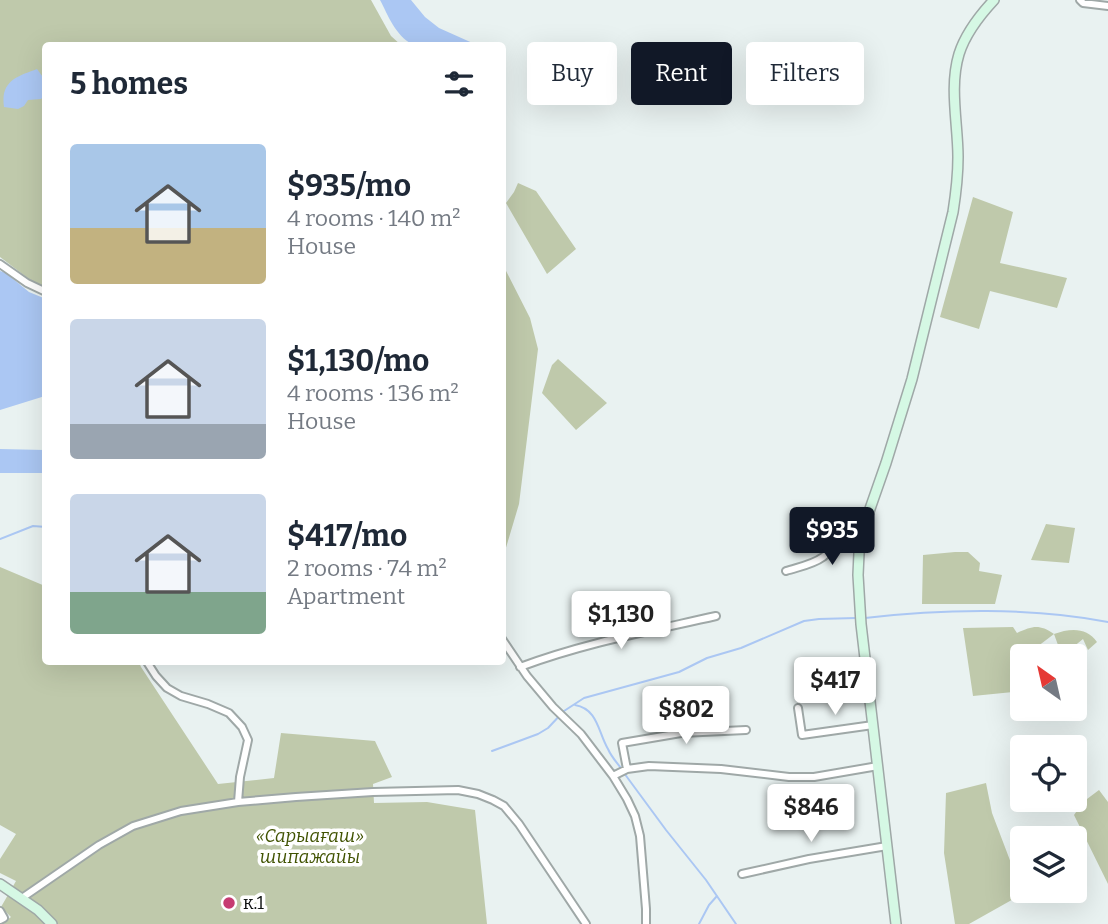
<!DOCTYPE html>
<meta charset="utf-8">
<style>
:root{--surface:#fff;--page:#f6f6f7;--text:#1f2937;--muted:#747a83;--accent:#111827}
body{margin:0;font-family:Bitter,serif;background:var(--page);color:var(--text);height:100vh;display:flex;flex-direction:column;font-size:26px;white-space:nowrap}
*{box-sizing:border-box;margin:0}
p{font-size:23px;color:var(--muted)}
.icon{flex:none;width:38px;height:38px;fill:none;stroke:currentColor;stroke-width:2;stroke-linecap:round;stroke-linejoin:round}
.map{position:relative;flex:1;overflow:hidden}
.panel{position:absolute;left:42px;top:42px;width:464px;height:623px;display:flex;flex-direction:column;background:var(--surface);border-radius:7px;box-shadow:0 7px 28px #0002}
.panel>*{flex:none}
.banner{position:absolute;left:527px;top:42px;width:476px;height:63px;display:flex;gap:14px}
.needle{width:46px;rotate:326deg}
.buttons{position:absolute;left:1010px;top:644px;display:grid;gap:14px}
.buttons a{display:grid;place-items:center;width:77px;height:77px;border-radius:7px;background:var(--surface);box-shadow:0 7px 28px #0002;font-size:35px}
.price{position:absolute;translate:-50% -60px;padding:0 16px;border-radius:7px;background:#fff;color:#222;font-size:23px;line-height:46px;filter:drop-shadow(0 2px 4px #0008)}
.price::after{content:'';position:absolute;left:50%;top:42px;width:21px;height:16px;margin-left:-10px;background:inherit;clip-path:polygon(0 0,100% 0,50% 100%)}
.price.on{background:var(--accent);color:#fff}
ul{padding:0;list-style:none}
li{display:flex;align-items:center;gap:21px;height:175px;padding:0 28px}
li span{display:grid;place-items:center;flex:none;width:196px;height:140px;border-radius:7px;color:#555}
li>.icon{margin-inline-start:auto}
span .icon{width:84px;height:84px;fill:#fffc;stroke-width:1}
li b{font-size:30px}
h2{display:flex;justify-content:space-between;align-items:center;height:84px;padding:0 28px;font-size:30px}
.chip{padding:0 24px;border-radius:7px;background:var(--surface);box-shadow:0 7px 28px #0002;font-size:24px;line-height:63px}
.chip.on{background:var(--accent);color:#fff}
.map>svg:first-child{display:block}
</style>
<div class="map">
<svg width="1108" height="924" viewBox="0 0 1108 924">
<rect width="100%" height="100%" fill="#e9f2f1"/>
<!-- green -->
<path fill="#bfc9ab" d="M0 0H371L391 36 401 45 46 46 45 287 29 279 0 257Z
M518 183 536 191 576 249 547 274 506 203 514 192Z
M973 197 1013 212 1000 263 1067 278 1057 308 990 291 979 329 940 317Z
M502 263 530 318 538 349 519 504 502 561Z
M558 359 607 403 576 430 542 393 552 365Z
M1046 524 1075 528 1069 563 1031 560Z
M955 552H968L980 563 979 571 1002 575 995 604H922L923 555Z
M0 567 45 586 46 662H139L141 667 218 784 274 778 281 733 375 741 392 777 373 784 374 803 427 802 475 810 487 924H2L11 917 1 907 16 881 0 873V859L16 834 0 825Z
M1013 627 1017 633C1033 626 1039 624 1054 634 1070 628 1087 627 1097 642L1088 650 1083 639 1062 656 1054 634 1025 656H1022V691L973 696 963 628Z
M986 783 992 813 1011 863 1017 897 969 924H955L944 853 946 793Z
M1099 790 1108 802V884L1074 815 1083 802Z"/>
<!-- water -->
<path fill="#abc7f3" d="M380 0H411L425 17 439 28 477 45C463 46 422 49 412 44 395 35 388 15 380 0Z
M37 69 45 80V95L41 99 28 100 24 106 18 109 4 107C0 80 19 76 37 69Z
M0 271 6 273 29 292 46 299 45 396 0 410Z
M0 449 45 450V473H0Z"/>
<g fill="none" stroke-linecap="round" stroke-linejoin="round">
<!-- stream -->
<path stroke="#abc7f3" stroke-width="2" d="M0 539 33 526 46 527
M865 618C941 609 1033 607 1108 622
M575 705C598 709 598 732 608 749 611 756 616 762 621 768
M492 751 538 734 548 728 564 711 584 698 679 672 707 658 741 648 804 621 819 619 856 618
M624 773 666 830 706 880 736 924
M699 924 709 905 717 896"/>
<!-- minor casing -->
<g stroke="#9fa8a7" stroke-width="10">
<path id="minor" d="M1080 0 1083 3 1108 6
M0 264 27 283 46 292
M786 571C798 567 812 565 823 557 837 546 846 530 864 526
M502 639 527 676 553 707 581 734 613 776 627 799 635 816 640 836 646 909V924
M147 662 156 676 167 688 181 696 208 704 229 713 242 727 248 740 240 777 238 802
M520 667C584 643 650 631 716 616
M798 708 802 735 873 725
M627 769 622 743 681 733 746 730
M613 776 627 769 649 766 721 769 789 777H814L878 766
M742 874 809 859 887 846
M22 898 99 845 133 826 181 811 238 802 296 797 373 792 458 790 478 794 493 800 504 806 519 824 586 924
M0 911 4 918 0 920"/>
</g>
<!-- secondary casing -->
<g stroke="#9fa8a7" stroke-width="12">
<path id="secondary" d="M0 884 38 910 52 924
M896 924 861 624 858 575 859 553 864 526 886 463 912 379 953 212C956 193 958 176 958 157 958 124 949 87 959 54 965 35 980 15 994 0"/>
</g>
<!-- minor -->
<use href="#minor" stroke="#fff" stroke-width="6"/>
<!-- secondary -->
<use href="#secondary" stroke="#d5f8e4" stroke-width="9"/>
</g>
<!-- markers -->
<circle fill="#c63b71" stroke="#fff" stroke-width="2.5" cx="229" cy="903" r="7"/>
<g text-anchor="middle" dominant-baseline="central" stroke-width="7" stroke-linejoin="round" paint-order="stroke">
<!-- park labels -->
<g font-size="18" font-style="italic" fill="#415302" stroke="#fff">
<text x="310" y="836">«Сарыағаш»<tspan x="310" dy="21">шипажайы</tspan></text>
</g>
<!-- poi labels -->
<g font-size="18" fill="#0e1111" stroke="#fff" text-anchor="start">
<text x="243" y="903">к.1</text>
</g>
</g>
</svg>
<div class="buttons">
<a><svg class="needle" viewBox="-14 -14 28 28"><path d="M0-13l5 13h-10z" fill="#e53935"/><path d="M0 13l5-13h-10z" fill="#747a83"/></svg></a>
<a><svg class="icon" aria-label="locate" viewBox="0 0 24 24"><circle cx="12" cy="12" r="6"/><path d="M12 2v4M12 18v4M2 12h4M18 12h4"/></svg></a>
<a><svg class="icon" aria-label="layers" viewBox="0 0 24 24"><path d="M12 4l9 5-9 5-9-5zM3 14l9 5 9-5"/></svg></a>
</div>
<b class="price on" style="left:832px;top:567px">$935</b>
<b class="price" style="left:621px;top:651px">$1,130</b>
<b class="price" style="left:835px;top:717px">$417</b>
<b class="price" style="left:686px;top:746px">$802</b>
<b class="price" style="left:811px;top:844px">$846</b>
<div class="banner">
<a class="chip">Buy</a>
<a class="chip on">Rent</a>
<a class="chip">Filters</a>
</div>
<section class="panel">
<h2>5 homes<svg class="icon" aria-label="filters" viewBox="0 0 24 24"><path d="M4 7h16M4 17h16"/><circle cx="9" cy="7" r="2"/><circle cx="15" cy="17" r="2"/></svg></h2>
<ul>
<li><span style="background:linear-gradient(#a9c7e8 60%,#c2b280 0)"><svg class="icon" aria-label="home" viewBox="0 0 24 24"><path d="M3 11l9-7 9 7M6 9v11h12V9"/></svg></span><div><b>$935/mo</b><p>4 rooms · 140 m²</p><p>House</p></div></li>
<li><span style="background:linear-gradient(#c9d6e8 75%,#9aa5b1 0)"><svg class="icon" aria-label="home" viewBox="0 0 24 24"><path d="M3 11l9-7 9 7M6 9v11h12V9"/></svg></span><div><b>$1,130/mo</b><p>4 rooms · 136 m²</p><p>House</p></div></li>
<li><span style="background:linear-gradient(#c9d6e8 70%,#7fa58c 0)"><svg class="icon" aria-label="home" viewBox="0 0 24 24"><path d="M3 11l9-7 9 7M6 9v11h12V9"/></svg></span><div><b>$417/mo</b><p>2 rooms · 74 m²</p><p>Apartment</p></div></li>
</ul>
</section>
</div>
